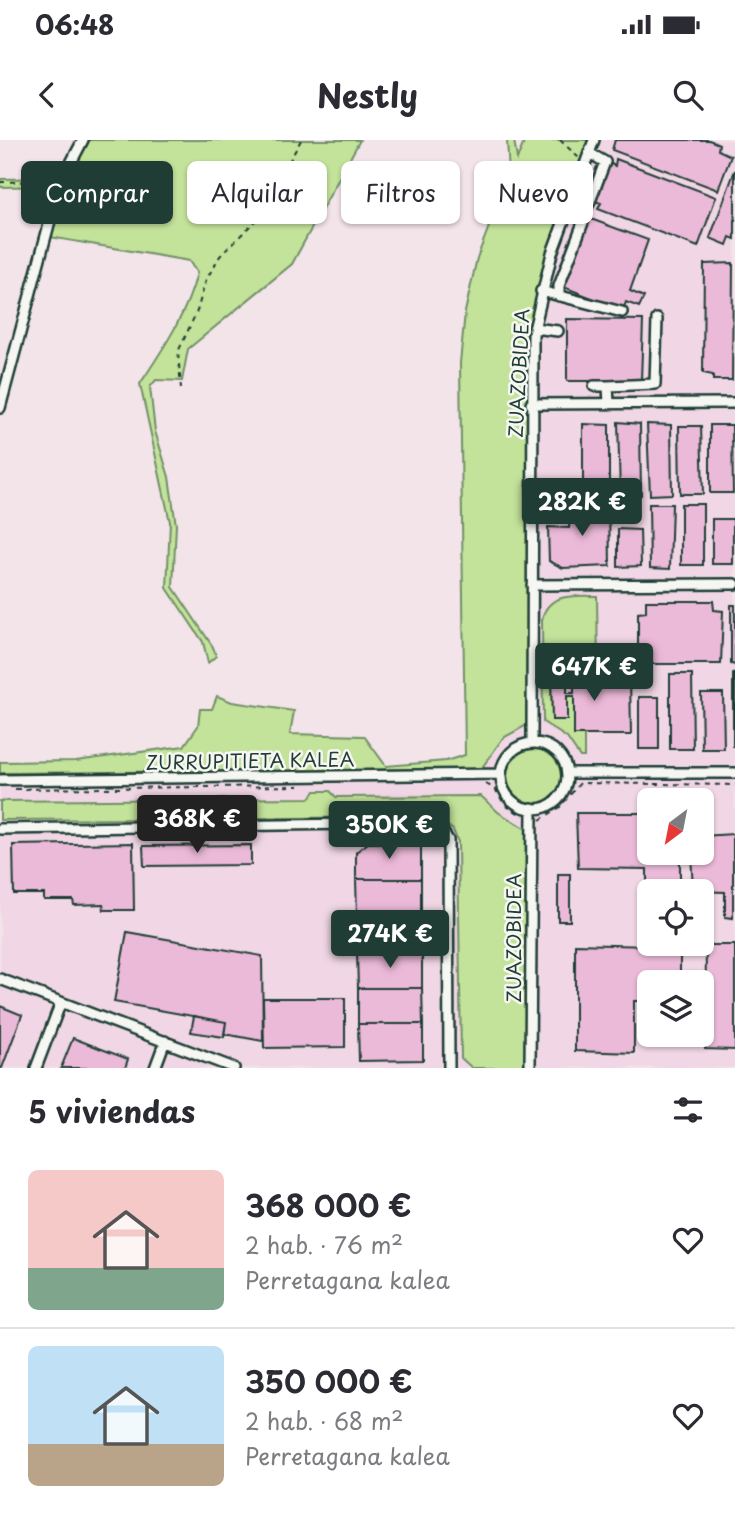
<!DOCTYPE html>
<html lang="es">
<meta charset="utf-8">
<style>
:root{--surface:#fff;--page:#f2f2f3;--text:#2b2b33;--muted:#7c7c81;--line:#e1e1e2;--accent:#1f3d34}
body{margin:0;font-family:"Playpen Sans",sans-serif;background:var(--page);color:var(--text);height:100vh;display:flex;flex-direction:column;font-size:26px;white-space:nowrap}
*{box-sizing:border-box;margin:0}
p{font-size:23px;color:var(--muted)}
.icon{flex:none;width:38px;height:38px;fill:none;stroke:currentColor;stroke-width:2;stroke-linecap:round;stroke-linejoin:round}
.map{position:relative;height:928px;overflow:hidden}
.details{display:flex;flex-direction:column;background:var(--surface);flex:1}
.details>*{flex:none}
.guide{position:absolute;left:21px;top:21px;width:693px;height:63px;display:flex;gap:14px}
.needle{width:46px;rotate:212deg}
.controls{position:absolute;left:637px;top:648px;display:grid;gap:14px}
.controls a{display:grid;place-items:center;width:77px;height:77px;border-radius:10px;background:var(--surface);box-shadow:0 2px 5px #0004;font-size:35px}
.price{position:absolute;translate:-50% -60px;padding:0 16px;border-radius:7px;background:var(--accent);color:#fff;font-size:23px;line-height:46px;filter:drop-shadow(0 2px 4px #0008)}
.price::after{content:'';position:absolute;left:50%;top:42px;width:21px;height:16px;margin-left:-10px;background:inherit;clip-path:polygon(0 0,100% 0,50% 100%)}
.price.on{background:#222;color:#fff}
ul{padding:0;list-style:none}
li{display:flex;align-items:center;gap:21px;height:175px;padding:0 28px}
li+li{border-top:2px solid var(--line)}
li span{display:grid;place-items:center;flex:none;width:196px;height:140px;border-radius:10px;color:#555}
li>.icon{margin-inline-start:auto}
span .icon{width:84px;height:84px;fill:#fffc;stroke-width:1}
li b{font-size:30px}
h2{display:flex;justify-content:space-between;align-items:center;height:84px;padding:0 28px;font-size:30px}
.chip{padding:0 24px;border-radius:10px;background:var(--surface);box-shadow:0 2px 5px #0004;font-size:24px;line-height:63px}
.chip.on{background:var(--accent);color:#fff}
.status{display:flex;justify-content:space-between;align-items:center;height:49px;padding:0 35px;background:var(--surface);direction:ltr}
.status svg{height:19px;fill:currentColor}
header{display:flex;justify-content:space-between;align-items:center;height:91px;padding:0 28px;background:var(--surface);font-size:32px;font-weight:700}
.map>svg:first-child{display:block}
</style>
<div class="status"><b>06:48</b><svg viewBox="0 0 49 12"><path d="M0 12V9h3v3zM5 12V6h3v6zM10 12V3h3v9zM15 12V0h3v12zM26 1h20v11H26zM47 4h2v5h-2z"/></svg></div>
<header><svg class="icon" aria-label="back" viewBox="0 0 24 24"><path d="M15 5l-7 7 7 7"/></svg>Nestly<svg class="icon" aria-label="search" viewBox="0 0 24 24"><circle cx="10" cy="10" r="6"/><path d="M15 15l6 6"/></svg></header>
<div class="map">
<svg width="735" height="928" viewBox="0 0 735 928">
<rect width="100%" height="100%" fill="#f3e4ea"/>
<filter id="ink" filterUnits="userSpaceOnUse"><feTurbulence type="fractalNoise" baseFrequency=".0143" numOctaves="2"/><feDisplacementMap in="SourceGraphic" scale="14" xChannelSelector="R" yChannelSelector="G"/><feConvolveMatrix kernelMatrix="1 2 1 2 8 2 1 2 1" color-interpolation-filters="sRGB"/></filter>
<g filter="url(#ink)">
<!-- built -->
<path fill="#f1d7e5" fill-rule="evenodd" d="M589 0H735V928H0V633L481 629 503 598 515 590 530 184 548 109ZM649 660H702V712H649ZM649 751H702V803H649ZM649 842H702V894H649Z"/>
<!-- green -->
<path fill="#c3e29a" stroke="#719067" stroke-width="2" d="M87 0H360L292 124 188 209 182 241 156 240 150 247 155 291 169 337 176 385 173 447 213 507 216 516 208 523 203 502 167 448 170 382 140 244C163 209 187 174 197 133L189 121 50 97 63 47Z
M507 0H514L517 19 525 0H589L548 109 530 184 527 249V585L503 598 481 629 0 633V622L76 621 184 606 198 586 200 569H212L217 556 232 562 294 571 290 594 364 596 386 626 446 621 465 615 460 223 465 172 477 118 509 34Z
M58 38 53 51 51 46 0 47V39Z
M597 456 598 531 551 532 552 579 567 580V556H574V595H584V617H580L567 598 543 582 542 480C547 452 576 456 597 456Z
M507 636a27 27 0 1 1 54 0a27 27 0 1 1-54 0Z
M315 651H330L336 657 481 656 498 672 526 689 525 921 521 928H472L461 918 458 702 453 690 436 677 0 680V661L310 658Z"/>
<!-- building -->
<path fill="#ecbad9" stroke="#1f3d34" stroke-width="2" d="M615 0H709L719 4 718 10 731 16 718 50 612 10Z
M616 19 716 57 698 107 598 69 601 63 592 60 607 22 615 26Z
M735 30V99L730 97 727 105 710 98Z
M588 78 648 100 630 151 644 157 639 167 626 162 623 170 561 146Z
M733 123 732 240H713V235L703 233 704 124Z
M567 179 643 180 641 241H567Z
M618 282 640 284 641 355 620 354Z
M583 284 609 285V355H583Z
M647 284 671 285 672 354 650 355Z
M710 285H732L733 353H710Z
M679 286H701L703 354H680Z
M609 363 610 426 563 428 549 421 548 387 569 388 570 365Z
M559 364V378L551 379 550 365Z
M649 364H672L670 429 650 428Z
M681 364H703V425H681Z
M712 379H733V424H712Z
M618 389 640 390 641 426 618 427Z
M646 461H713L714 470 723 471 721 524H638V473L646 472Z
M731 465H735V525L731 524Z
M551 531H567V553H574V534H630L631 595H574V556H567V580H552Z
M735 533V606H733V534Z
M670 534H692L693 609H670Z
M701 553H723L724 609H702Z
M639 557H659V609H639Z
M576 673H649V712H680V751H651L647 747V729L578 728Z
M733 694V778L725 777V752L693 751 691 712H702V696Z
M421 702V739H356V712L368 703Z
M133 703 134 770H104L103 764 74 765 73 760H44V754H14L13 705Z
M251 705V725L144 726 143 706Z
M558 734H570V781H558Z
M356 739H421V775H357Z
M357 775H421L422 811 357 812Z
M127 792 262 816 263 901 224 894 226 882 114 862Z
M650 803H680V842H649V861H634V913L575 911V804L650 806Z
M706 805H735V910L705 909Z
M422 811V848H358L357 812Z
M358 848H422L423 884H358Z
M263 858H345V907L264 908Z
M0 866 22 875 2 928H0Z
M194 876 226 882 224 897 191 892Z
M358 884H423V920L359 921Z
M73 898 128 919 125 928H61Z"/>
<g fill="none" stroke-linecap="round" stroke-linejoin="round">
<!-- minor casing -->
<g stroke="#1f3d34" stroke-width="14">
<path id="minor" d="M571 60 589 64 605 22 589 13
M541 151 622 172
M559 156V146L584 80 567 71
M534 188 558 191
M594 246H608
M609 263 608 246 655 244 657 179
M531 264 735 263
M0 268 51 77 62 40 83 0
M532 445 735 444
M532 603 533 194 552 113 594 0
M501 636a33 33 0 1 1 66 0a33 33 0 1 1-66 0Z
M567 633H735
M0 640 501 634
M0 689 425 683 441 689 448 700 449 928
M0 839 234 928
M36 928 61 862
M155 928 165 901
M530 928 532 668"/>
</g>
<!-- path -->
<path stroke="#1f3d34" stroke-width="2" stroke-dasharray="5 5" stroke-linecap="butt" d="M560 0 579 18
M0 42 54 41
M181 249 178 212 197 171 206 140 220 116 258 78 301 0
M486 644 495 649 505 665 523 676
M15 649 299 646
M540 680 560 667 580 643 735 645"/>
<!-- minor -->
<use href="#minor" stroke="#f6f6f2" stroke-width="9"/>
</g>
</g>
<g text-anchor="middle" dominant-baseline="central" stroke-width="5" stroke-linejoin="round" paint-order="stroke">
<!-- street labels -->
<g font-size="19" fill="#1f3d34" stroke="#f6f6f2">
<text transform="translate(518 233) rotate(-87)">ZUAZOBIDEA</text>
<text transform="translate(250 620) rotate(-1)">ZURRUPITIETA KALEA</text>
<text transform="translate(513 798) rotate(-90)">ZUAZOBIDEA</text>
</g>
</g>
</svg>
<div class="controls">
<a><svg class="needle" viewBox="-14 -14 28 28"><path d="M0-13l5 13h-10z" fill="#e53935"/><path d="M0 13l5-13h-10z" fill="#7c7c81"/></svg></a>
<a><svg class="icon" aria-label="locate" viewBox="0 0 24 24"><circle cx="12" cy="12" r="6"/><path d="M12 2v4M12 18v4M2 12h4M18 12h4"/></svg></a>
<a><svg class="icon" aria-label="layers" viewBox="0 0 24 24"><path d="M12 4l9 5-9 5-9-5zM3 14l9 5 9-5"/></svg></a>
</div>
<b class="price" style="left:582px;top:398px">282K €</b>
<b class="price" style="left:594px;top:563px">647K €</b>
<b class="price on" style="left:197px;top:715px">368K €</b>
<b class="price" style="left:389px;top:721px">350K €</b>
<b class="price" style="left:390px;top:830px">274K €</b>
<div class="guide">
<a class="chip on">Comprar</a>
<a class="chip">Alquilar</a>
<a class="chip">Filtros</a>
<a class="chip">Nuevo</a>
</div>
</div>
<section class="details">
<h2>5 viviendas<svg class="icon" aria-label="filters" viewBox="0 0 24 24"><path d="M4 7h16M4 17h16"/><circle cx="9" cy="7" r="2"/><circle cx="15" cy="17" r="2"/></svg></h2>
<ul>
<li><span style="background:linear-gradient(#f6c9c9 70%,#7fa58c 0)"><svg class="icon" aria-label="home" viewBox="0 0 24 24"><path d="M3 11l9-7 9 7M6 9v11h12V9"/></svg></span><div><b>368 000 €</b><p>2 hab. · 76 m²</p><p>Perretagana kalea</p></div><svg class="icon" aria-label="heart" viewBox="0 0 24 24"><path d="M12 20l-8-8c-3-5 5-10 8-4 3-6 11-1 8 4z"/></svg></li>
<li><span style="background:linear-gradient(#bfe0f5 70%,#b9a48a 0)"><svg class="icon" aria-label="home" viewBox="0 0 24 24"><path d="M3 11l9-7 9 7M6 9v11h12V9"/></svg></span><div><b>350 000 €</b><p>2 hab. · 68 m²</p><p>Perretagana kalea</p></div><svg class="icon" aria-label="heart" viewBox="0 0 24 24"><path d="M12 20l-8-8c-3-5 5-10 8-4 3-6 11-1 8 4z"/></svg></li>
</ul>
</section>
